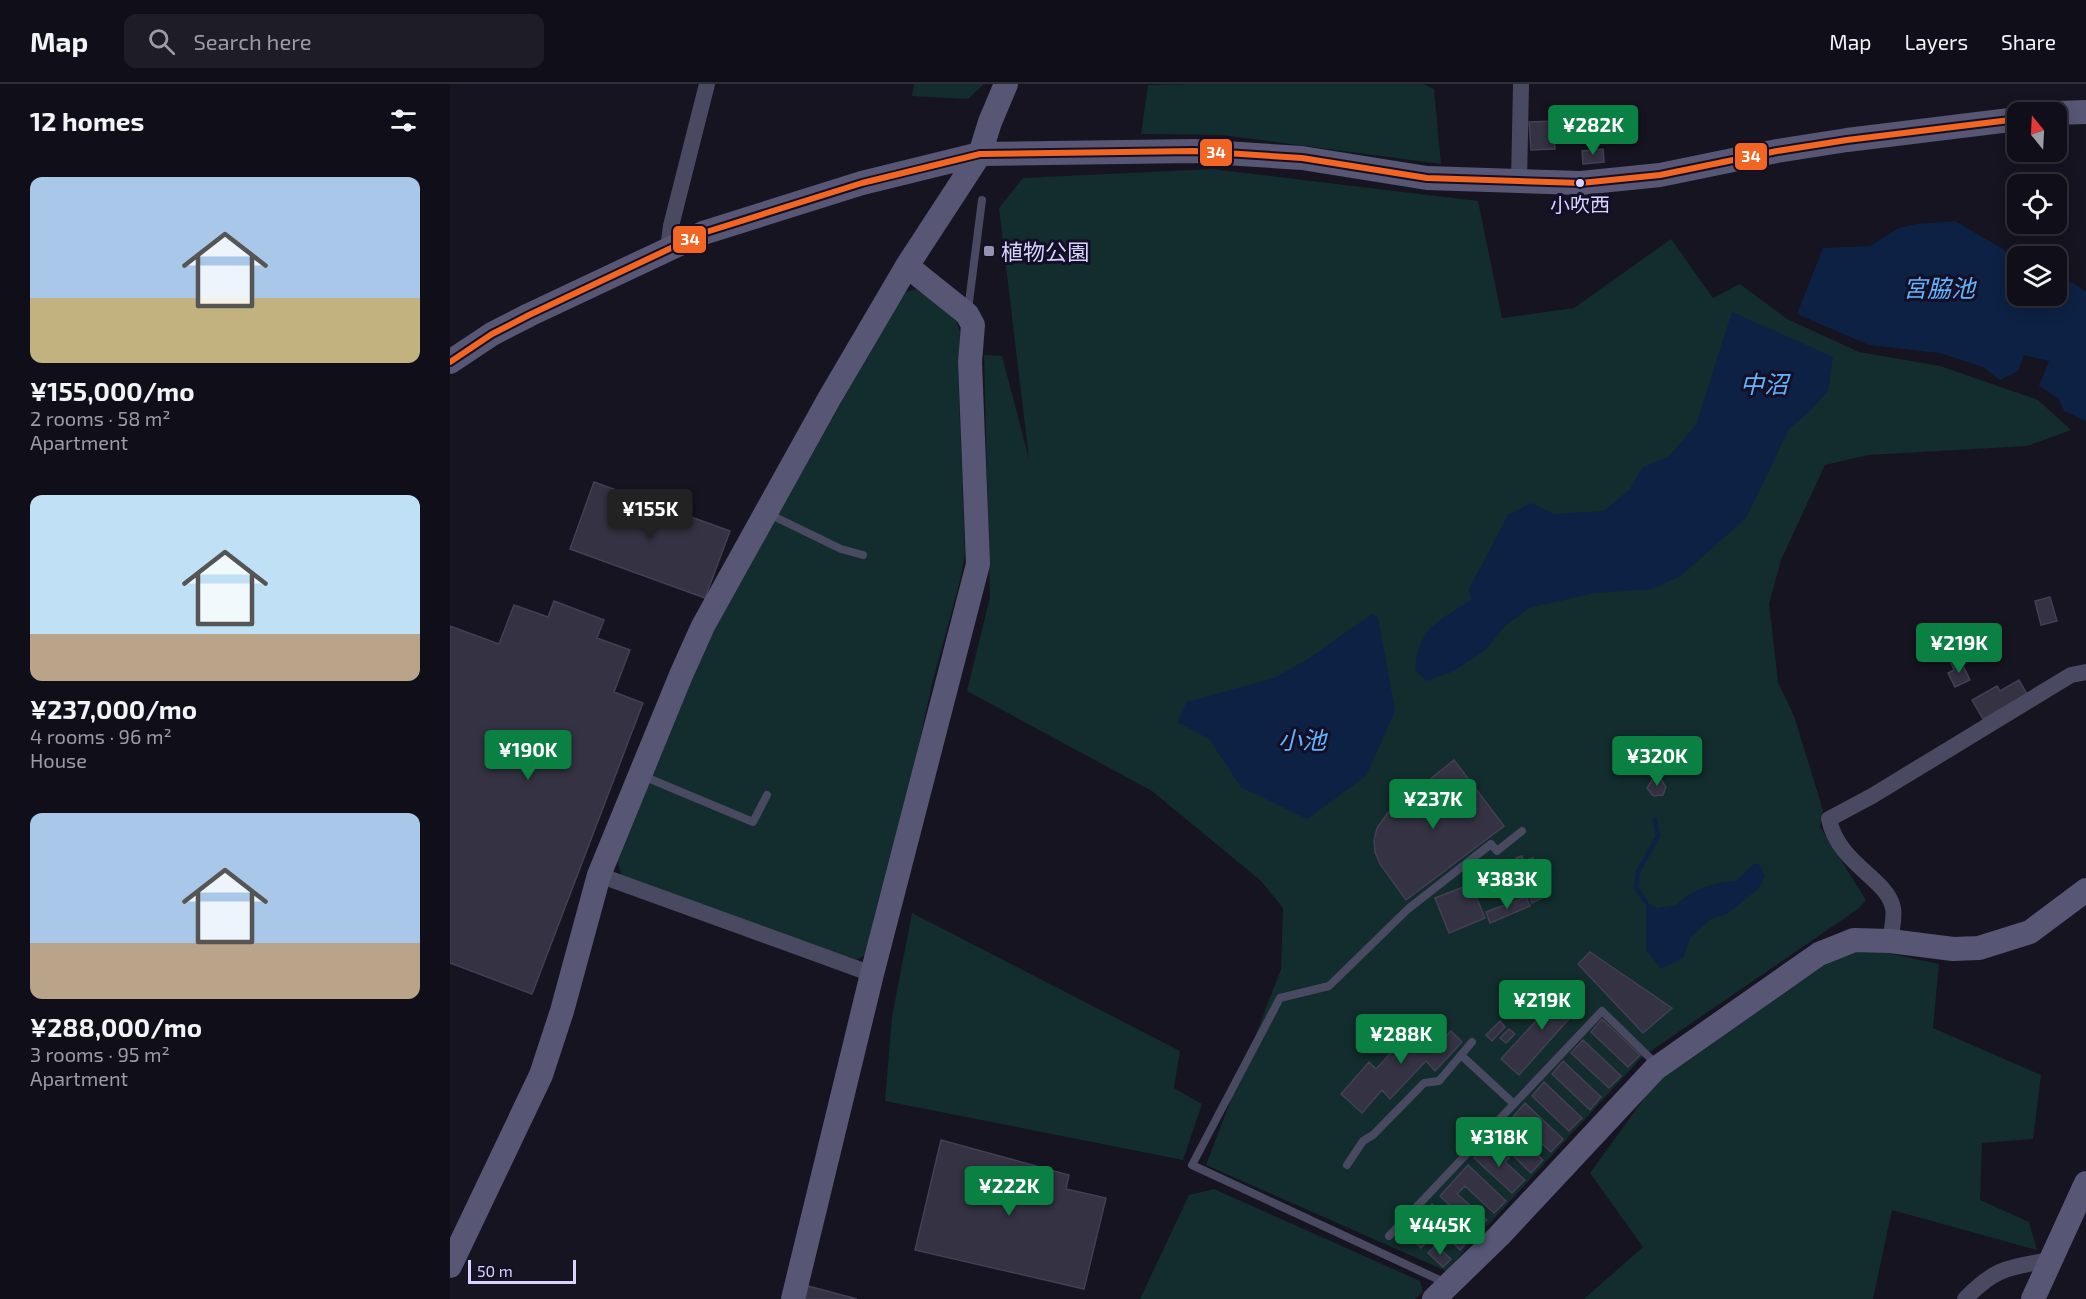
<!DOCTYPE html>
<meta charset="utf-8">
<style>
:root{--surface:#100f19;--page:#1e1d26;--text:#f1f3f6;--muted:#9c9ca2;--line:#302f38;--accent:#0b8043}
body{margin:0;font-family:"Exo 2","Noto Sans JP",sans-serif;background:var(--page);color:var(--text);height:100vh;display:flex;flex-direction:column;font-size:22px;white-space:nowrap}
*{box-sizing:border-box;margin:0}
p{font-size:20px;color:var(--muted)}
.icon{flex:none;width:33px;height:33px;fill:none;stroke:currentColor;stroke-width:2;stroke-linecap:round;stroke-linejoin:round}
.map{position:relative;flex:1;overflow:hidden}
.panel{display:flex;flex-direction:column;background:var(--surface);width:450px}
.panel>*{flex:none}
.needle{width:39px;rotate:342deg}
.tools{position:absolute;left:1557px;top:18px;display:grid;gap:12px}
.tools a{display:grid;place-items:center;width:60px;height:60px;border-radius:12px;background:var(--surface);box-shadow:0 3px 15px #0003,0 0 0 2px var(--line);font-size:30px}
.scale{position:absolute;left:18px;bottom:15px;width:108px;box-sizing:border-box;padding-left:6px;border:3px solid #d9d4ff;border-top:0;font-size:16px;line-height:21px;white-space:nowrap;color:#d9d4ff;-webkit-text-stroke:4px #130f26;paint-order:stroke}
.price{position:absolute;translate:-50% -51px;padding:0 14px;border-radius:6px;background:var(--accent);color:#fff;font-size:20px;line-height:39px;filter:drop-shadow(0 2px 3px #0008)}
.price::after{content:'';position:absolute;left:50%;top:36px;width:18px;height:14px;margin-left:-9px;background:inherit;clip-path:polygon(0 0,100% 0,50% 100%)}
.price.current{background:#222;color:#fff}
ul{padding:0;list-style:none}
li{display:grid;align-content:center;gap:12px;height:318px;padding:0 30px}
li span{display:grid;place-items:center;height:186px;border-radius:12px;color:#555}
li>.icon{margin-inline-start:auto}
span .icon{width:108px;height:108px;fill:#fffc;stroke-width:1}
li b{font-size:26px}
h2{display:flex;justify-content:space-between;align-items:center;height:72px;padding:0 30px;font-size:26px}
header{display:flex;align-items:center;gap:36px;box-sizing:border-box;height:84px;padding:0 30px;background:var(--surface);border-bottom:2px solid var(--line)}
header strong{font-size:28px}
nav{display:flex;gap:33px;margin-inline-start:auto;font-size:21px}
.search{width:420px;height:54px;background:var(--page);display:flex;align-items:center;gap:15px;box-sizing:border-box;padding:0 21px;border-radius:12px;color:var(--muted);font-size:22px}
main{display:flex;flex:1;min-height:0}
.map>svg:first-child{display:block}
</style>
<header>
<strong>Map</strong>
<div class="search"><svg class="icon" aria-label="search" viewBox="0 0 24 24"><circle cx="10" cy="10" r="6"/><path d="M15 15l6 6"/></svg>Search here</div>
<nav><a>Map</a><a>Layers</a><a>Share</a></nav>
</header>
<main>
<section class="panel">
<h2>12 homes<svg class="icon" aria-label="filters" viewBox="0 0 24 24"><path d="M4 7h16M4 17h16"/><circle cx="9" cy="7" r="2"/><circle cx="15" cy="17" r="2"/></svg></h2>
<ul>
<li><span style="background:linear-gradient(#a9c7e8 65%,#c2b280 0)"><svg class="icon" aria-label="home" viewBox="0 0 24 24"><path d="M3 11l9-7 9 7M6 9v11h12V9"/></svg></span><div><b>¥155,000/mo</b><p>2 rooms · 58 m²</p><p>Apartment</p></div></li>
<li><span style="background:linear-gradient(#bfe0f5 75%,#b9a48a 0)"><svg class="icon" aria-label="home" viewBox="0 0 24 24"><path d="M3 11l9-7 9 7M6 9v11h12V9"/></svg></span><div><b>¥237,000/mo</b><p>4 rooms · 96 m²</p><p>House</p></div></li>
<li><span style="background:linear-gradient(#a9c7e8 70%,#b9a48a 0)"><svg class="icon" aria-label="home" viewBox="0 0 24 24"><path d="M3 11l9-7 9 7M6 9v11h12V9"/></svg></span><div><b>¥288,000/mo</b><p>3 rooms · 95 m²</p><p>Apartment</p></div></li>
</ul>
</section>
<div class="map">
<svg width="1636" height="1215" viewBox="0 0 1636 1215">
<rect width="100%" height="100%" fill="#161421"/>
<!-- green -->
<path fill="#132c2d" d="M464 0H534L518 15 462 12Z
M741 0H973L984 5 991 80 772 51 691 50 698 1Z
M762 85 1028 117 1052 234 1124 224 1221 155 1263 214 1290 200 1337 235 1409 268 1490 282 1588 316 1621 346 1577 362 1418 371 1375 381 1331 476 1319 520 1328 598 1344 632 1373 726 1370 743 1416 816 1408 825 1192 973 996 1187 756 1081 831 885 833 824 811 797 702 707 517 607 540 513 534 271 552 272 579 375 549 124 573 94Z
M466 205 498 225 505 233 510 248 508 287 515 470 510 497 482 600 449 752 420 868 406 876 172 792 165 769 254 562 453 209Z
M462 829 730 967 724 1004 752 1020 733 1076 435 1017 442 933Z
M1409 863 1489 880 1483 944 1591 991 1583 1055 1532 1059 1530 1116 1579 1138 1587 1166 1442 1126 1423 1215H1134L1193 1163 1140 1089 1219 980 1388 868Z
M764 1105 970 1197 973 1208 965 1215H690L739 1111Z"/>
<!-- water -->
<path fill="#0d2144" d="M1505 137 1553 165 1567 181 1568 212H1606L1607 204 1622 198 1636 208V337L1614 327 1609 315 1589 302 1599 277 1574 271 1568 287 1550 296 1533 283 1490 269 1419 261 1347 230 1373 164 1420 162 1449 144 1466 140Z
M1282 228 1383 273 1378 307 1360 327 1339 345 1296 434 1232 491 1203 505 1145 509 1079 524 1055 542 1035 566 1004 587 976 597 965 586C969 542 988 538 1021 516L1019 505 1058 431 1081 419 1104 430 1154 427 1180 405 1192 384 1219 372 1246 341Z
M922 530 928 533 945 627 916 692 857 735 791 703 759 655 727 638 737 618 824 594 858 575Z
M1304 780H1309L1315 793 1309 804 1277 830 1261 835 1240 854 1233 874 1211 885 1196 866V818L1207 824 1227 821C1240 805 1266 798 1286 797Z"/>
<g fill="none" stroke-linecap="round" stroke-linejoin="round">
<!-- stream -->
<path stroke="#0d2144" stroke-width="4.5" d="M1196 818 1186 804 1188 788 1208 752 1205 736"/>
</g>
<!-- building -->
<path fill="#343243" stroke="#433f54" stroke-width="1.5" d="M1103 37 1105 65 1081 66 1079 38Z
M1153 65 1154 78 1133 80 1132 67Z
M144 398 280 447 255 514 120 465Z
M1600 513 1607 537 1591 541 1585 517Z
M104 517 154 536 147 554 180 566 164 608 193 619 82 910 0 879V542L49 560 64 521 98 533Z
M1503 558 1508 573 1496 577 1491 561Z
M1510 575 1520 596 1505 603 1498 589 1504 586 1501 579Z
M1569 596 1577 610 1533 635 1522 616 1547 602 1550 607Z
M1004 676 1054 742 956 816 930 780 925 768 924 756 927 744 937 730Z
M1210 694 1216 703 1213 711 1203 712 1197 704 1202 696Z
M1072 772 1074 777 1083 774 1085 779 1078 782 1081 789 1074 792 1066 774Z
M1087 796 1094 813 1082 819 1075 801Z
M1021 800 1035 834 999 849 985 814Z
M1076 813 1080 822 1040 839 1036 828Z
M1140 868 1222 924 1193 949 1128 880Z
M1117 903 1133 919 1069 991 1051 975Z
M972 935 994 954 1001 947 1012 958 985 987 976 977 940 1015 932 1006 912 1029 891 1010 919 978 926 985Z
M1152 935 1190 971 1178 983 1141 948Z
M1050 937 1055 943 1042 957 1036 951Z
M1059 945 1065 950 1056 959 1050 954Z
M1133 956 1171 992 1159 1004 1121 969Z
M1113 977 1151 1013 1140 1026 1102 990Z
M1094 998 1132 1034 1119 1047 1082 1012Z
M1075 1019 1113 1055 1101 1068 1063 1033Z
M1056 1040 1093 1076 1081 1089 1044 1053Z
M491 1056 619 1091 616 1105 656 1114 634 1205 465 1166Z
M1036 1060 1048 1072 1052 1068 1059 1074 1055 1078 1075 1096 1062 1109 1024 1074Z
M1018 1081 1056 1117 1044 1129 1015 1102 1007 1110 1037 1136 1026 1147 990 1112Z
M982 1120 1020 1155 1010 1166 973 1130Z
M963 1140 979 1155 971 1164 955 1149Z
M986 1161 1001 1175 993 1183 978 1169Z
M358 1202 407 1215H355Z"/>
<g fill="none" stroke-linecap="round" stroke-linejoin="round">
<!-- lane -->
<path stroke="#4a4962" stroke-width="8" d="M518 226 532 116
M319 430 391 465 413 471
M193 692 303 738 317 711
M1012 972 1063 1019
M897 1081 913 1057 923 1051 974 999 989 997 1022 958
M939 1152 1152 927 1200 974 1205 984
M996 1199 742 1081 830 914 879 902 958 825 1041 760 1047 767 1072 747"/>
<!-- street -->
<path stroke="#4a4962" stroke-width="16" d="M1069 98 1071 0
M218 164 221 142 257 0
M149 791 422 890
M1440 857C1441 848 1445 834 1443 824 1437 794 1388 780 1379 735L1422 712 1621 591 1636 588
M1515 1215C1546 1183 1558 1184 1600 1176"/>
<!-- secondary -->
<path stroke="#575674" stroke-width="24" d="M1606 29 1636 28
M0 278 42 250 79 231 253 149 412 99 530 70 744 67 852 74 977 94 1131 99 1210 91 1327 67 1397 56 1568 35
M0 1182 91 991 112 927 149 791 231 591 253 542 379 315 457 182 530 70 540 38 556 0
M343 1215 422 890 528 480 520 278 523 241 517 230 457 182
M984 1215 1049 1152 1205 985 1369 870 1404 856 1440 857 1503 865 1529 864 1580 848 1636 806
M1583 1215 1636 1099"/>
<!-- bus-1 casing -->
<g stroke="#130f26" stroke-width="10">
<path id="bus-1" d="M0 278 42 250 79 231 253 149 412 99 530 70 744 67 852 74 977 94 1131 99 1210 91 1327 67 1397 56 1568 35"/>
</g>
<!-- bus-1 -->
<use href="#bus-1" stroke="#f26522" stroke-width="6"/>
</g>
<!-- markers -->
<circle fill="#d9d4ff" stroke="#130f26" stroke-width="2" cx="1130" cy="99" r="5"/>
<rect fill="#9591b1" stroke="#130f26" stroke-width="2" x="533" y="161" width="12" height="12" rx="3"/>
<g text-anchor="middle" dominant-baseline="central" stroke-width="6" stroke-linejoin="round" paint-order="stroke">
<!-- bus labels -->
<g font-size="20" fill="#d9d4ff" stroke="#130f26">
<text x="1130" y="120">小吹西</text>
</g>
<!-- poi labels -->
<g font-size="22" fill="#d9d4ff" stroke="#130f26" text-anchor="start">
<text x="551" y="167">植物公園</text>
</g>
<!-- water labels -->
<g font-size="24" font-style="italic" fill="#62b6ff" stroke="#130f26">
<text x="1489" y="203">宮脇池</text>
<text x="1314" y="299">中沼</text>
<text x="852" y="655">小池</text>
</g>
</g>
<g stroke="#130f26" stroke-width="2">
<rect x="749" y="54" width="34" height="29" rx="6" fill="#f26522"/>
<rect x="1284" y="58" width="34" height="29" rx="6" fill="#f26522"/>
<rect x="222" y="141" width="35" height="29" rx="6" fill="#f26522"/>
</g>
<g font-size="16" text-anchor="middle" font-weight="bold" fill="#fff">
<text x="766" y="74">34</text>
<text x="1301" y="78">34</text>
<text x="240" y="161">34</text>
</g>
</svg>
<div class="tools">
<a><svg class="needle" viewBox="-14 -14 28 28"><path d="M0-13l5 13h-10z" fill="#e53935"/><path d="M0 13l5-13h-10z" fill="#9c9ca2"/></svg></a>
<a><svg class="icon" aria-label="locate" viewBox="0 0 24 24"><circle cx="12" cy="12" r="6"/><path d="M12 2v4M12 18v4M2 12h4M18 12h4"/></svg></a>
<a><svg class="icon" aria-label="layers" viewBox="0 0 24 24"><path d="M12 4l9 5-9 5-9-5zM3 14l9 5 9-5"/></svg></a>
</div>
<div class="scale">50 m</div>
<b class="price" style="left:1143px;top:72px">¥282K</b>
<b class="price current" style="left:200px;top:456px">¥155K</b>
<b class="price" style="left:1509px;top:590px">¥219K</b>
<b class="price" style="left:78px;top:697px">¥190K</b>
<b class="price" style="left:1207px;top:703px">¥320K</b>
<b class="price" style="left:983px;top:746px">¥237K</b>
<b class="price" style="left:1057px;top:826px">¥383K</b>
<b class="price" style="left:1092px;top:947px">¥219K</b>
<b class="price" style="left:951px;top:981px">¥288K</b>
<b class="price" style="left:1049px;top:1084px">¥318K</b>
<b class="price" style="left:559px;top:1133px">¥222K</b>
<b class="price" style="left:990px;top:1172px">¥445K</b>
</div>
</main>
